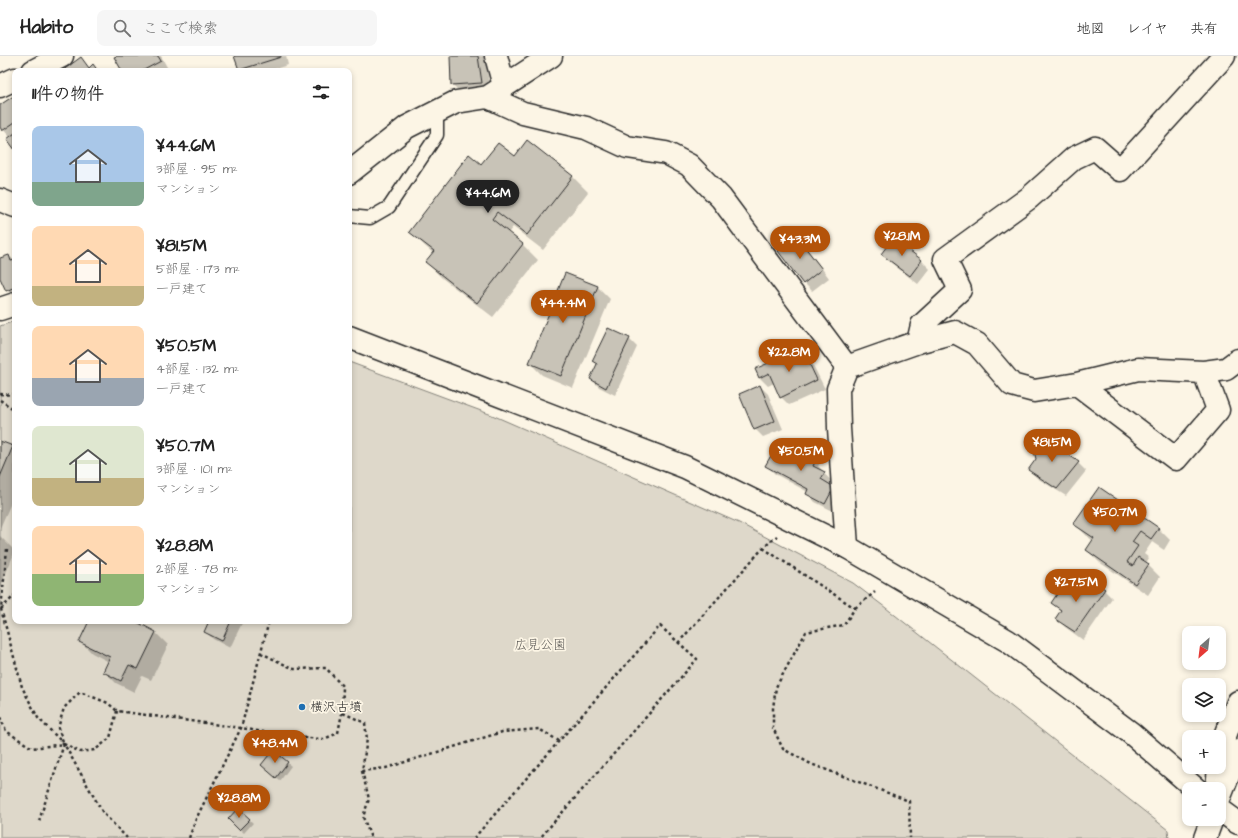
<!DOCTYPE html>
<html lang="ja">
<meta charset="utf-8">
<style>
:root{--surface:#fff;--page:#f6f6f6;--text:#222;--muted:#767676;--line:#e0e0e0;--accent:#b45309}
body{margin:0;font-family:"Architects Daughter","Klee One",sans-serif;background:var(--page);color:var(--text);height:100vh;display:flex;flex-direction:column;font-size:15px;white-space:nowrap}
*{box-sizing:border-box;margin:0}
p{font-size:13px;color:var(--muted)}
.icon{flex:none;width:22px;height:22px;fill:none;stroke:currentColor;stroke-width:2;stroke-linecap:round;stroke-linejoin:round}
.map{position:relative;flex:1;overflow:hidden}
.sheet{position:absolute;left:12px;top:12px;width:340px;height:556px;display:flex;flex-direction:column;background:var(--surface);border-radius:8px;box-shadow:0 2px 6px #0003}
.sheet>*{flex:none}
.needle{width:26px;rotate:208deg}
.buttons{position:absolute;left:1182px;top:570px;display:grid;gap:8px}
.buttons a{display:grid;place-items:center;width:44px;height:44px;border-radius:8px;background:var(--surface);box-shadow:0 2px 6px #0003;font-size:20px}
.price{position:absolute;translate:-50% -34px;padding:0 9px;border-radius:14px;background:var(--accent);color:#fff;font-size:13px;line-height:26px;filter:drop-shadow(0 1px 2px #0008)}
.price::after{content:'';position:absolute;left:50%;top:24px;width:12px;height:9px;margin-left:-6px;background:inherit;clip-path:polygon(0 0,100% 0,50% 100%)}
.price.active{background:#222;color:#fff}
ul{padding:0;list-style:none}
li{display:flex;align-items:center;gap:12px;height:100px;padding:0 20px}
li span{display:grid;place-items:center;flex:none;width:112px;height:80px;border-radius:8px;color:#555}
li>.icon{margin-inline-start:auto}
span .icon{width:48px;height:48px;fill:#fffc;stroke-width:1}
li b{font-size:17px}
h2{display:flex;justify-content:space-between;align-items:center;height:48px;padding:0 20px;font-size:17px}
header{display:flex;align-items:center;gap:24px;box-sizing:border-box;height:56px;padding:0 20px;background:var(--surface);border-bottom:1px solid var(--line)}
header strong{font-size:19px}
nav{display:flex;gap:22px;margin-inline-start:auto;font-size:14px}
.search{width:280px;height:36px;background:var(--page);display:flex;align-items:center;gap:10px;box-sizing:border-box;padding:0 14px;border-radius:8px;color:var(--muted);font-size:15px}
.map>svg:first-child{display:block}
</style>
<header>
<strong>Habito</strong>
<div class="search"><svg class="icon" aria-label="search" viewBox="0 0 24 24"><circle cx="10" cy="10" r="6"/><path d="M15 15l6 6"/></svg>ここで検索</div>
<nav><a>地図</a><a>レイヤ</a><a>共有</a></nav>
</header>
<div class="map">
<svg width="1238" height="782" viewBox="0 0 1238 782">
<rect width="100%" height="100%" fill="#fcf5e5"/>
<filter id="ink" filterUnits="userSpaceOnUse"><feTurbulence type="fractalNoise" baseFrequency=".025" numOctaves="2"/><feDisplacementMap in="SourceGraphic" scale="8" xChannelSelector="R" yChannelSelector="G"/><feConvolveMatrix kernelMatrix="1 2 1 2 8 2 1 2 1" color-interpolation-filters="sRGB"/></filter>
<g filter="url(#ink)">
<!-- green -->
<path fill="#ded8ca" stroke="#84827a" d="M15 265V565H349V306L492 359 739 467 853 527 886 552 1168 774 1169 782H0V270Z"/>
<!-- shadow -->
<path fill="#0003" d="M119 0H161L168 13 165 15H123Z
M235 0H286L288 9 268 15H241L240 13Z
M451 0H485L490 35 460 36 452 28Z
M15 40V92L10 81 0 70V50Z
M528 85 573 121 588 136 543 194 513 171 508 177 522 188 538 204 493 261 442 222 426 206 433 197 426 191 410 176 482 109 515 101Z
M797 182 805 190 829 222 812 235 804 227Z
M882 198 922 205 930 213 918 228 890 206Z
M9 200 15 205V242L7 234 0 220V203Z
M566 218 598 231 610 243 573 332 542 319 530 307Z
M629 283 637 291 615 339 599 331 591 323 597 309 593 305Z
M801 293 809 301 825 333 789 349 781 341 774 327 768 330 760 322Z
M760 330 768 338 783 373 763 381 755 373Z
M0 386 13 391 15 393V438L0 472Z
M798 397 812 399 820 407 818 410 823 415 822 416 832 425 830 429 841 440 833 455 815 446 807 437 808 436 775 418 767 410 780 402Z
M1037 403 1078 407 1086 415 1066 440 1037 422 1029 414Z
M1075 468 1158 472 1170 484 1164 494 1152 486 1144 498 1149 502 1146 507 1160 521 1148 539 1099 506 1087 494 1093 485 1087 480Z
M0 480 15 495 0 532Z
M1084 534H1104L1112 542 1083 584 1065 571 1057 563 1062 556 1052 547Z
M90 565H132L156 577 168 589 151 624 142 620 134 636 116 627 104 615 109 606 92 597 80 585Z
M210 565H243L230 592 213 583 205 575Z
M273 695 291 710 280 725 266 713Z
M238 753 253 767 244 777 229 763Z"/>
<!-- building -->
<path fill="#c8c3b7" stroke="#2b2b2b" d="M117 0H158L161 5 142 15H122L114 1Z
M234 0H281V1L239 14Z
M450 0H478L482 27 451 29Z
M81 1 89 12 93 8 98 15H62Z
M15 39V66L2 75 0 71V49Z
M15 77V94L7 83Z
M527 84 573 120 527 179 497 156 492 163 523 188 477 247 425 206 434 195 409 176 469 98 481 108 498 87 515 100Z
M797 181 822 213 803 228 778 195Z
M893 182 922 204 910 220 881 198Z
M9 199 11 205 15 204V231L6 235 0 222V202Z
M565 217 598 230 561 320 529 307Z
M608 272 630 282 606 332 590 323 597 308 592 305Z
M802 292 817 324 780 342 769 317 759 322 755 313Z
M760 329 775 365 754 374 739 338Z
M1042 380 1079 406 1057 433 1028 414 1036 403 1033 391Z
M0 385 13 390 0 421Z
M786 390 797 396 799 392 812 399 810 403 815 406 813 410 825 416 821 423 834 431 825 448 806 438 808 433 765 410 773 396 780 401Z
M1099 431 1159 472 1151 483 1140 475 1132 486 1138 490 1127 506 1133 510 1138 501 1149 508 1135 528 1086 494 1094 482 1073 468Z
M1068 522 1084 533 1091 523 1105 533 1075 576 1055 563 1061 554 1051 547Z
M89 565H135L156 576 138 613 129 609 121 625 103 616 110 601 79 586Z
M209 565H231L222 585 204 576Z
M273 694 288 706 276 722 261 709Z
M238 752 250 763 239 774 228 763Z"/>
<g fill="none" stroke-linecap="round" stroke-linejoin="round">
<!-- lane casing -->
<g stroke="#2b2b2b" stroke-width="15">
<path id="lane" d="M349 160 370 162 389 151 437 79V57"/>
</g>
<!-- street casing -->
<g stroke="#2b2b2b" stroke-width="25">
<path id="street" d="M496 0 504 30
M33 15 62 0
M0 30 15 23
M488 41 523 57 586 72 627 91 666 97 689 109 721 142 847 311
M349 117 407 71 456 46 488 41 551 0
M0 253 15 248
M918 286 922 269 960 234 945 203 1029 142 1074 102 1095 92 1120 114 1224 0
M1077 328 1176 403 1218 354 1204 316
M847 491 839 372 838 333 847 311 918 286 955 276 977 288 1012 329 1034 335 1077 328 1138 313 1204 316 1226 313 1238 304
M1217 733 1221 690 1238 646
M1205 782 1212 763"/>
</g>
<!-- secondary casing -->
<g stroke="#2b2b2b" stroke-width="25">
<path id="secondary" d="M0 144 15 150
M349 281 685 411 847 491 1008 585 1131 677 1196 733
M1219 753 1238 767"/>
</g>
<!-- highway casing -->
<g stroke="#2b2b2b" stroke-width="25">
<path id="highway" d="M1219 743 1238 695"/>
</g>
<!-- path -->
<path stroke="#2b2b2b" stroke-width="2.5" stroke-dasharray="3 3" stroke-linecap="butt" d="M0 338 15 339
M0 344 15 354
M763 492 855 552 844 569 806 576 776 631 773 652V672L783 693 811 708 909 745 910 782
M7 493 1 553 22 631 38 662 64 688 103 757 127 782
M855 552 875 536
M1 553 15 539
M678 587 763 492 777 480
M343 657 365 667 367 683 362 715 386 712 502 676 539 673 559 685
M0 661 6 675 32 692 64 688 80 696 95 694 110 682 117 655
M362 715 369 743 363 761 371 782
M39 765 64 688 58 672 64 652 80 636 108 647 117 655 241 672 292 681 324 683 338 677 342 657 343 631 326 612 294 613 261 597
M189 782 196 763 241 672 269 565
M474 782 660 570 697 603 540 782"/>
<!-- lane -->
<use href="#lane" stroke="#fcf5e5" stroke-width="12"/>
<!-- street -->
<use href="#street" stroke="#fcf5e5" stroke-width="22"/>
<!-- secondary -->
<use href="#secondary" stroke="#fcf5e5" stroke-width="22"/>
<!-- highway -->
<use href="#highway" stroke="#fcf5e5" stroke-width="22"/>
</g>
</g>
<!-- markers -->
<circle fill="#1f6fb2" stroke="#fcf5e5" stroke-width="1.5" cx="302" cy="651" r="4"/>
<g text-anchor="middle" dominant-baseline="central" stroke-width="3.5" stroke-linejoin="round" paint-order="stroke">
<!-- park labels -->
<g font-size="13" fill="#585653" stroke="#fcf5e5">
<text x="540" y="589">広見公園</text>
</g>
<!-- poi labels -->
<g font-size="13" fill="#2b2b2b" stroke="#fcf5e5" text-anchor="start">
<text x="310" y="651">横沢古墳</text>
</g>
</g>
</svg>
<div class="buttons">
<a><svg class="needle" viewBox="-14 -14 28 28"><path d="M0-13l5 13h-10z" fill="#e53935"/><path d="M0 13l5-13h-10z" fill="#767676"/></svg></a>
<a><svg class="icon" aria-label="layers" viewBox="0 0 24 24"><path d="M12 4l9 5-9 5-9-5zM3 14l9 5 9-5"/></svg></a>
<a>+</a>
<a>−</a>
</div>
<b class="price active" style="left:488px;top:158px">¥44.6M</b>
<b class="price" style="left:902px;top:201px">¥28.1M</b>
<b class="price" style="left:800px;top:204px">¥43.3M</b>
<b class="price" style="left:563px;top:268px">¥44.4M</b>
<b class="price" style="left:789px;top:317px">¥22.8M</b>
<b class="price" style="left:1052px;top:407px">¥81.5M</b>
<b class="price" style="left:801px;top:416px">¥50.5M</b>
<b class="price" style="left:1115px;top:477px">¥50.7M</b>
<b class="price" style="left:1076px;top:547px">¥27.5M</b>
<b class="price" style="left:275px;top:708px">¥48.4M</b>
<b class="price" style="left:239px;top:763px">¥28.8M</b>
<section class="sheet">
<h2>11件の物件<svg class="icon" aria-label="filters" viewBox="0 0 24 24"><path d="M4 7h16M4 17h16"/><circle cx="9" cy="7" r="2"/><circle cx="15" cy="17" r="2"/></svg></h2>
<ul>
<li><span style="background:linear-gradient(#a9c7e8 70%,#7fa58c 0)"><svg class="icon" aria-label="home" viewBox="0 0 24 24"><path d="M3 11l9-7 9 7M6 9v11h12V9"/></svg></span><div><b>¥44.6M</b><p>3部屋 · 95 m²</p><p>マンション</p></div></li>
<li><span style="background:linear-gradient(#ffd9b3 75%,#c2b280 0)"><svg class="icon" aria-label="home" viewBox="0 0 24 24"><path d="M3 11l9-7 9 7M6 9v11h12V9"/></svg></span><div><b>¥81.5M</b><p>5部屋 · 173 m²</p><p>一戸建て</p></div></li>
<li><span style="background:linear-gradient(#ffd9b3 65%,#9aa5b1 0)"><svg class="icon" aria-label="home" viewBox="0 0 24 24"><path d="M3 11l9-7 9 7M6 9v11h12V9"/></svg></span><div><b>¥50.5M</b><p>4部屋 · 132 m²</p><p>一戸建て</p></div></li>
<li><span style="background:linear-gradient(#dfe7d0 65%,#c2b280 0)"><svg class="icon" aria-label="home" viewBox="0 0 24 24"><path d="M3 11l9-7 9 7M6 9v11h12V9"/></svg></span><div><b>¥50.7M</b><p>3部屋 · 101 m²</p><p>マンション</p></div></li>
<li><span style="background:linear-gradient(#ffd9b3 60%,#8fb573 0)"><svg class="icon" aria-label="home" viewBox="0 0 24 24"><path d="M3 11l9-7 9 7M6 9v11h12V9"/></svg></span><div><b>¥28.8M</b><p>2部屋 · 78 m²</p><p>マンション</p></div></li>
</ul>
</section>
</div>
